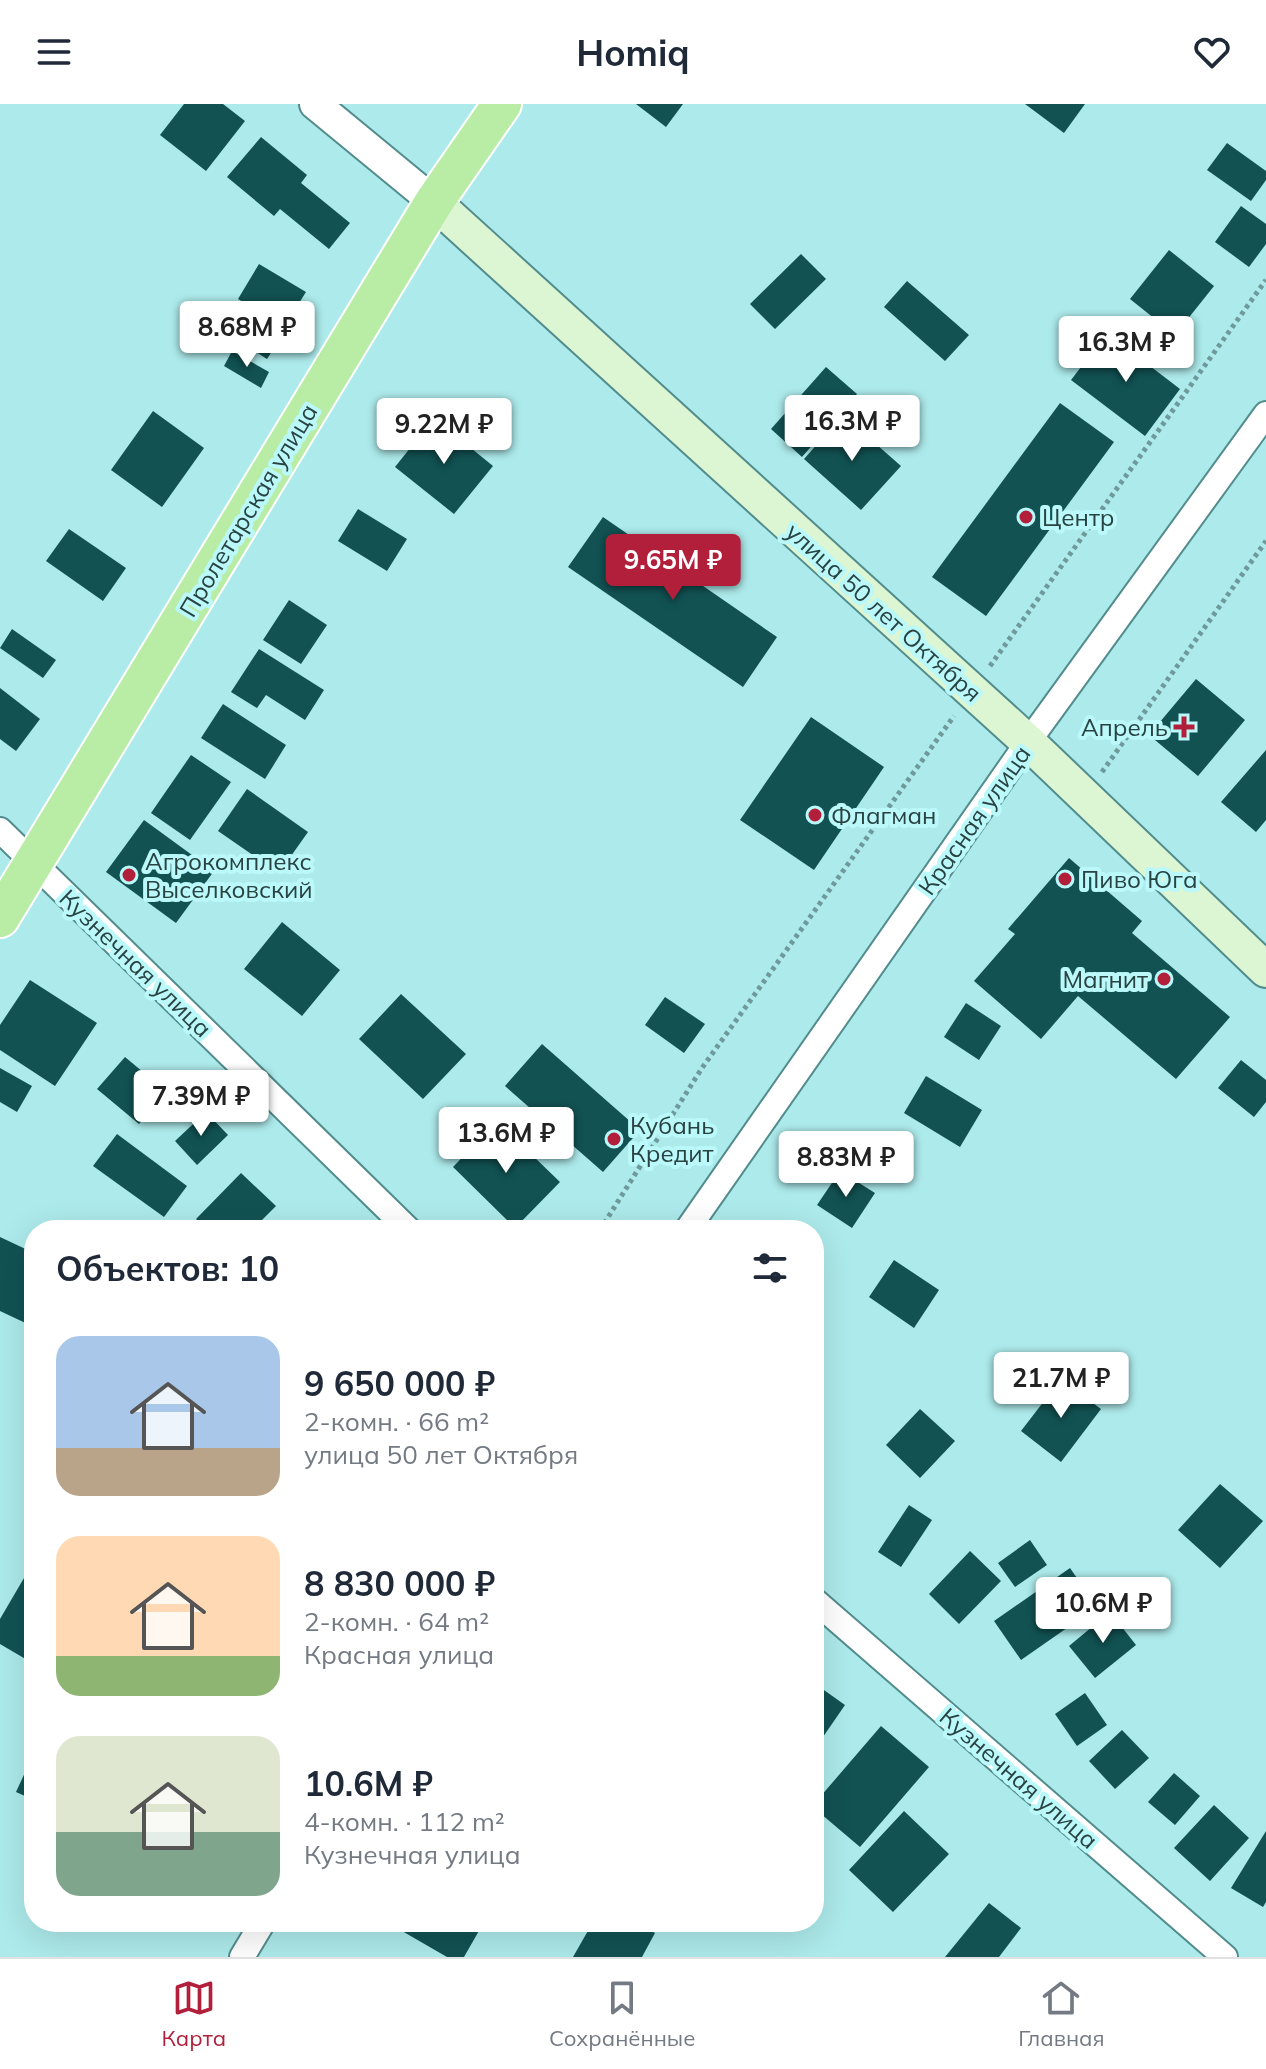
<!DOCTYPE html>
<html lang="ru">
<meta charset="utf-8">
<style>
:root{--surface:#fff;--page:#f6f6f7;--text:#1f2937;--muted:#747a83;--line:#e0e1e3;--accent:#b21f3b}
body{margin:0;font-family:Mulish,sans-serif;background:var(--page);color:var(--text);height:100vh;display:flex;flex-direction:column;font-size:30px;white-space:nowrap}
*{box-sizing:border-box;margin:0}
p{font-size:26px;color:var(--muted)}
.icon{flex:none;width:44px;height:44px;fill:none;stroke:currentColor;stroke-width:2;stroke-linecap:round;stroke-linejoin:round}
.map{position:relative;flex:1;overflow:hidden}
.sheet{position:absolute;left:24px;top:1116px;width:800px;height:712px;display:flex;flex-direction:column;background:var(--surface);border-radius:32px;box-shadow:0 8px 32px #0002}
.sheet>*{flex:none}
.price{position:absolute;translate:-50% -68px;padding:0 18px;border-radius:8px;background:#fff;color:#222;font-size:26px;line-height:52px;filter:drop-shadow(0 2px 4px #0008)}
.price::after{content:'';position:absolute;left:50%;top:48px;width:24px;height:18px;margin-left:-12px;background:inherit;clip-path:polygon(0 0,100% 0,50% 100%)}
.price.selected{background:var(--accent);color:#fff}
ul{padding:0;list-style:none}
li{display:flex;align-items:center;gap:24px;height:200px;padding:0 32px}
li span{display:grid;place-items:center;flex:none;width:224px;height:160px;border-radius:24px;color:#555}
li>.icon{margin-inline-start:auto}
span .icon{width:96px;height:96px;fill:#fffc;stroke-width:1}
li b{font-size:34px}
h2{display:flex;justify-content:space-between;align-items:center;height:96px;padding:0 32px;font-size:34px}
header{display:flex;justify-content:space-between;align-items:center;height:104px;padding:0 32px;background:var(--surface);font-size:36px;font-weight:700}
.dock{display:flex;justify-content:space-around;align-items:center;height:112px;border-top:2px solid var(--line);background:var(--surface);font-size:22px;color:var(--muted)}
.dock a{display:grid;justify-items:center;gap:4px}
.dock .selected{color:var(--accent)}
.map>svg:first-child{display:block}
</style>
<header><svg class="icon" aria-label="menu" viewBox="0 0 24 24"><path d="M4 6h16M4 12h16M4 18h16"/></svg>Homiq<svg class="icon" aria-label="heart" viewBox="0 0 24 24"><path d="M12 20l-8-8c-3-5 5-10 8-4 3-6 11-1 8 4z"/></svg></header>
<div class="map">
<svg width="1266" height="1853" viewBox="0 0 1266 1853">
<rect width="100%" height="100%" fill="#adeaeb"/>
<!-- building -->
<path fill="#125253" d="M184 0H223L245 17 206 67 160 31Z
M636 0H683L666 23Z
M1025 0H1085L1064 29Z
M261 33 307 71 301 79 350 119 329 145 280 105 274 112 227 73Z
M1227 39 1266 67V76L1251 97 1207 66Z
M1241 102 1266 120V140L1249 163 1215 138Z
M1169 146 1214 182 1175 231 1130 195Z
M801 150 826 175 775 225 750 200Z
M259 160 306 188 284 223 238 195Z
M907 177 969 231 945 257 884 203Z
M236 207 280 235 267 255 223 227Z
M1107 229 1180 285 1145 332 1071 276Z
M232 247 269 268 261 284 224 262Z
M826 263 857 290 802 353 771 325Z
M1060 299 1114 338 986 512 932 473Z
M153 307 204 344 162 403 111 366Z
M843 311 901 362 861 406 804 355Z
M434 314 493 362 454 410 395 363Z
M358 405 407 435 387 467 338 437Z
M603 413 777 533 743 583 568 463Z
M69 425 126 464 103 497 46 457Z
M289 496 327 521 301 560 263 536Z
M12 525 56 556 43 574 0 544Z
M259 545 324 586 305 616 266 591 257 604 231 588Z
M1196 575 1245 616 1198 672 1149 631Z
M0 584 40 615 16 647 0 635Z
M223 600 286 641 265 675 201 634Z
M811 613 884 663 814 766 740 716Z
M1266 646V716L1256 728 1221 698Z
M191 651 231 678 190 736 151 709Z
M247 685 308 728 279 769 218 727Z
M144 716 214 767 176 819 106 768Z
M1069 754 1142 817 1132 829 1230 913 1176 975 1078 892 1041 935 974 877 1015 830 1008 825Z
M282 818 340 866 302 912 244 865Z
M30 876 97 919 55 982 0 946V921Z
M401 890 466 950 423 995 359 935Z
M665 893 705 920 684 949 645 921Z
M966 899 1001 922 979 956 944 933Z
M542 940 640 1026 603 1068 505 982Z
M125 953 167 988 139 1020 97 985Z
M1241 956 1266 976V998L1254 1013 1218 984Z
M0 964 32 982 17 1008 0 998Z
M926 972 982 1006 960 1043 904 1009Z
M206 1008 228 1031 197 1061 175 1037Z
M497 1017 560 1078 515 1124 453 1063Z
M117 1030 187 1082 164 1113 93 1062Z
M840 1067 875 1089 852 1124 817 1101Z
M241 1069 276 1102 252 1126H207L196 1115Z
M0 1133 34 1149V1223L0 1207Z
M894 1156 939 1186 914 1224 869 1193Z
M1061 1275 1101 1305 1061 1358 1021 1327Z
M920 1305 955 1337 920 1374 886 1341Z
M1220 1380 1263 1417 1220 1464 1178 1426Z
M909 1401 932 1416 901 1463 878 1448Z
M1030 1436 1047 1461 1015 1483 998 1459Z
M970 1447 1001 1477 959 1520 929 1490Z
M1070 1464 1097 1503 1021 1556 994 1517Z
M24 1474 34 1479V1560L0 1540V1515Z
M1110 1508 1136 1541 1095 1574 1069 1542Z
M814 1579 845 1601 814 1646Z
M1085 1589 1107 1621 1077 1642 1055 1610Z
M881 1622 929 1663 860 1743 814 1704V1700Z
M1122 1626 1149 1654 1115 1685 1089 1657Z
M34 1649V1696L16 1688Z
M1174 1669 1200 1692 1175 1721 1148 1698Z
M1214 1701 1249 1734 1210 1777 1174 1744Z
M904 1707 949 1750 893 1808 849 1766Z
M1266 1727V1798L1263 1803 1231 1784Z
M989 1799 1021 1824 999 1853H945Z
M407 1818H484L464 1853H447L402 1827Z
M593 1818H636L655 1829 642 1853H573Z"/>
<g fill="none" stroke-linecap="round" stroke-linejoin="round">
<!-- minor casing -->
<g stroke="#528c8d" stroke-width="28">
<path id="minor" d="M0 726 409 1126
M687 1126 1028 638 1266 310
M814 1496 1225 1853
M242 1853 263 1818"/>
</g>
<!-- tertiary casing -->
<g stroke="#528c8d" stroke-width="34">
<path id="tertiary" d="M315 0 434 98"/>
</g>
<!-- secondary casing -->
<g stroke="#528c8d" stroke-width="38">
<path id="secondary" d="M434 98 1028 638 1266 866"/>
</g>
<!-- primary casing -->
<g stroke="#fff" stroke-width="42">
<path id="primary" d="M0 814 434 98 502 0"/>
</g>
<!-- path -->
<path stroke="#6e9a9b" stroke-width="5" stroke-dasharray="4 4" stroke-linecap="butt" d="M990 562 1266 176
M1102 668 1266 437
M600 1126 702 964 954 612"/>
<!-- minor -->
<use href="#minor" stroke="#fff" stroke-width="24"/>
<!-- tertiary -->
<use href="#tertiary" stroke="#fff" stroke-width="30"/>
<!-- secondary -->
<use href="#secondary" stroke="#dcf5d2" stroke-width="34"/>
<!-- primary -->
<use href="#primary" stroke="#b9eca4" stroke-width="38"/>
</g>
<!-- markers -->
<g fill="#b21f3b" stroke="#baf8f9" stroke-width="3">
<circle cx="1026" cy="413" r="8"/>
<path d="M1180 611h8v8h8v8h-8v8h-8v-8h-8v-8h8z"/>
<circle cx="815" cy="711" r="8"/>
<circle cx="129" cy="771" r="8"/>
<circle cx="1065" cy="775" r="8"/>
<circle cx="1164" cy="875" r="8"/>
<circle cx="614" cy="1035" r="8"/>
</g>
<g text-anchor="middle" dominant-baseline="central" stroke-width="8" stroke-linejoin="round" paint-order="stroke">
<!-- street labels -->
<g font-size="24" fill="#294242" stroke="#baf8f9">
<text transform="translate(248 406) rotate(-59)">Пролетарская улица</text>
<text transform="translate(884 508) rotate(42)">улица 50 лет Октября</text>
<text transform="translate(974 716) rotate(-55)">Красная улица</text>
<text transform="translate(136 859) rotate(44)">Кузнечная улица</text>
<text transform="translate(1019 1674) rotate(41)">Кузнечная улица</text>
</g>
<!-- poi labels -->
<g font-size="24" fill="#294242" stroke="#baf8f9" text-anchor="start">
<text x="1042" y="413">Центр</text>
<text x="1168" y="623" text-anchor="end">Апрель</text>
<text x="831" y="711">Флагман</text>
<text x="145" y="757">Агрокомплекс<tspan x="145" dy="28">Выселковский</tspan></text>
<text x="1081" y="775">Пиво Юга</text>
<text x="1148" y="875" text-anchor="end">Магнит</text>
<text x="630" y="1021">Кубань<tspan x="630" dy="28">Кредит</tspan></text>
</g>
</g>
</svg>
<b class="price" style="left:247px;top:265px">8.68M ₽</b>
<b class="price" style="left:1126px;top:280px">16.3M ₽</b>
<b class="price" style="left:852px;top:359px">16.3M ₽</b>
<b class="price" style="left:444px;top:362px">9.22M ₽</b>
<b class="price selected" style="left:673px;top:498px">9.65M ₽</b>
<b class="price" style="left:201px;top:1034px">7.39M ₽</b>
<b class="price" style="left:506px;top:1071px">13.6M ₽</b>
<b class="price" style="left:846px;top:1095px">8.83M ₽</b>
<b class="price" style="left:1061px;top:1316px">21.7M ₽</b>
<b class="price" style="left:1103px;top:1541px">10.6M ₽</b>
<section class="sheet">
<h2>Объектов: 10<svg class="icon" aria-label="filters" viewBox="0 0 24 24"><path d="M4 7h16M4 17h16"/><circle cx="9" cy="7" r="2"/><circle cx="15" cy="17" r="2"/></svg></h2>
<ul>
<li><span style="background:linear-gradient(#a9c7e8 70%,#b9a48a 0)"><svg class="icon" aria-label="home" viewBox="0 0 24 24"><path d="M3 11l9-7 9 7M6 9v11h12V9"/></svg></span><div><b>9 650 000 ₽</b><p>2-комн. · 66 m²</p><p>улица 50 лет Октября</p></div></li>
<li><span style="background:linear-gradient(#ffd9b3 75%,#8fb573 0)"><svg class="icon" aria-label="home" viewBox="0 0 24 24"><path d="M3 11l9-7 9 7M6 9v11h12V9"/></svg></span><div><b>8 830 000 ₽</b><p>2-комн. · 64 m²</p><p>Красная улица</p></div></li>
<li><span style="background:linear-gradient(#dfe7d0 60%,#7fa58c 0)"><svg class="icon" aria-label="home" viewBox="0 0 24 24"><path d="M3 11l9-7 9 7M6 9v11h12V9"/></svg></span><div><b>10.6M ₽</b><p>4-комн. · 112 m²</p><p>Кузнечная улица</p></div></li>
</ul>
</section>
</div>
<nav class="dock">
<a class="selected"><svg class="icon" aria-label="map" viewBox="0 0 24 24"><path d="M3 6l6-2 6 2 6-2v14l-6 2-6-2-6 2zM9 4v14M15 6v14"/></svg>Карта</a>
<a><svg class="icon" aria-label="saved" viewBox="0 0 24 24"><path d="M7 4h10v16l-5-4-5 4z"/></svg>Сохранённые</a>
<a><svg class="icon" aria-label="home" viewBox="0 0 24 24"><path d="M3 11l9-7 9 7M6 9v11h12V9"/></svg>Главная</a>
</nav>
